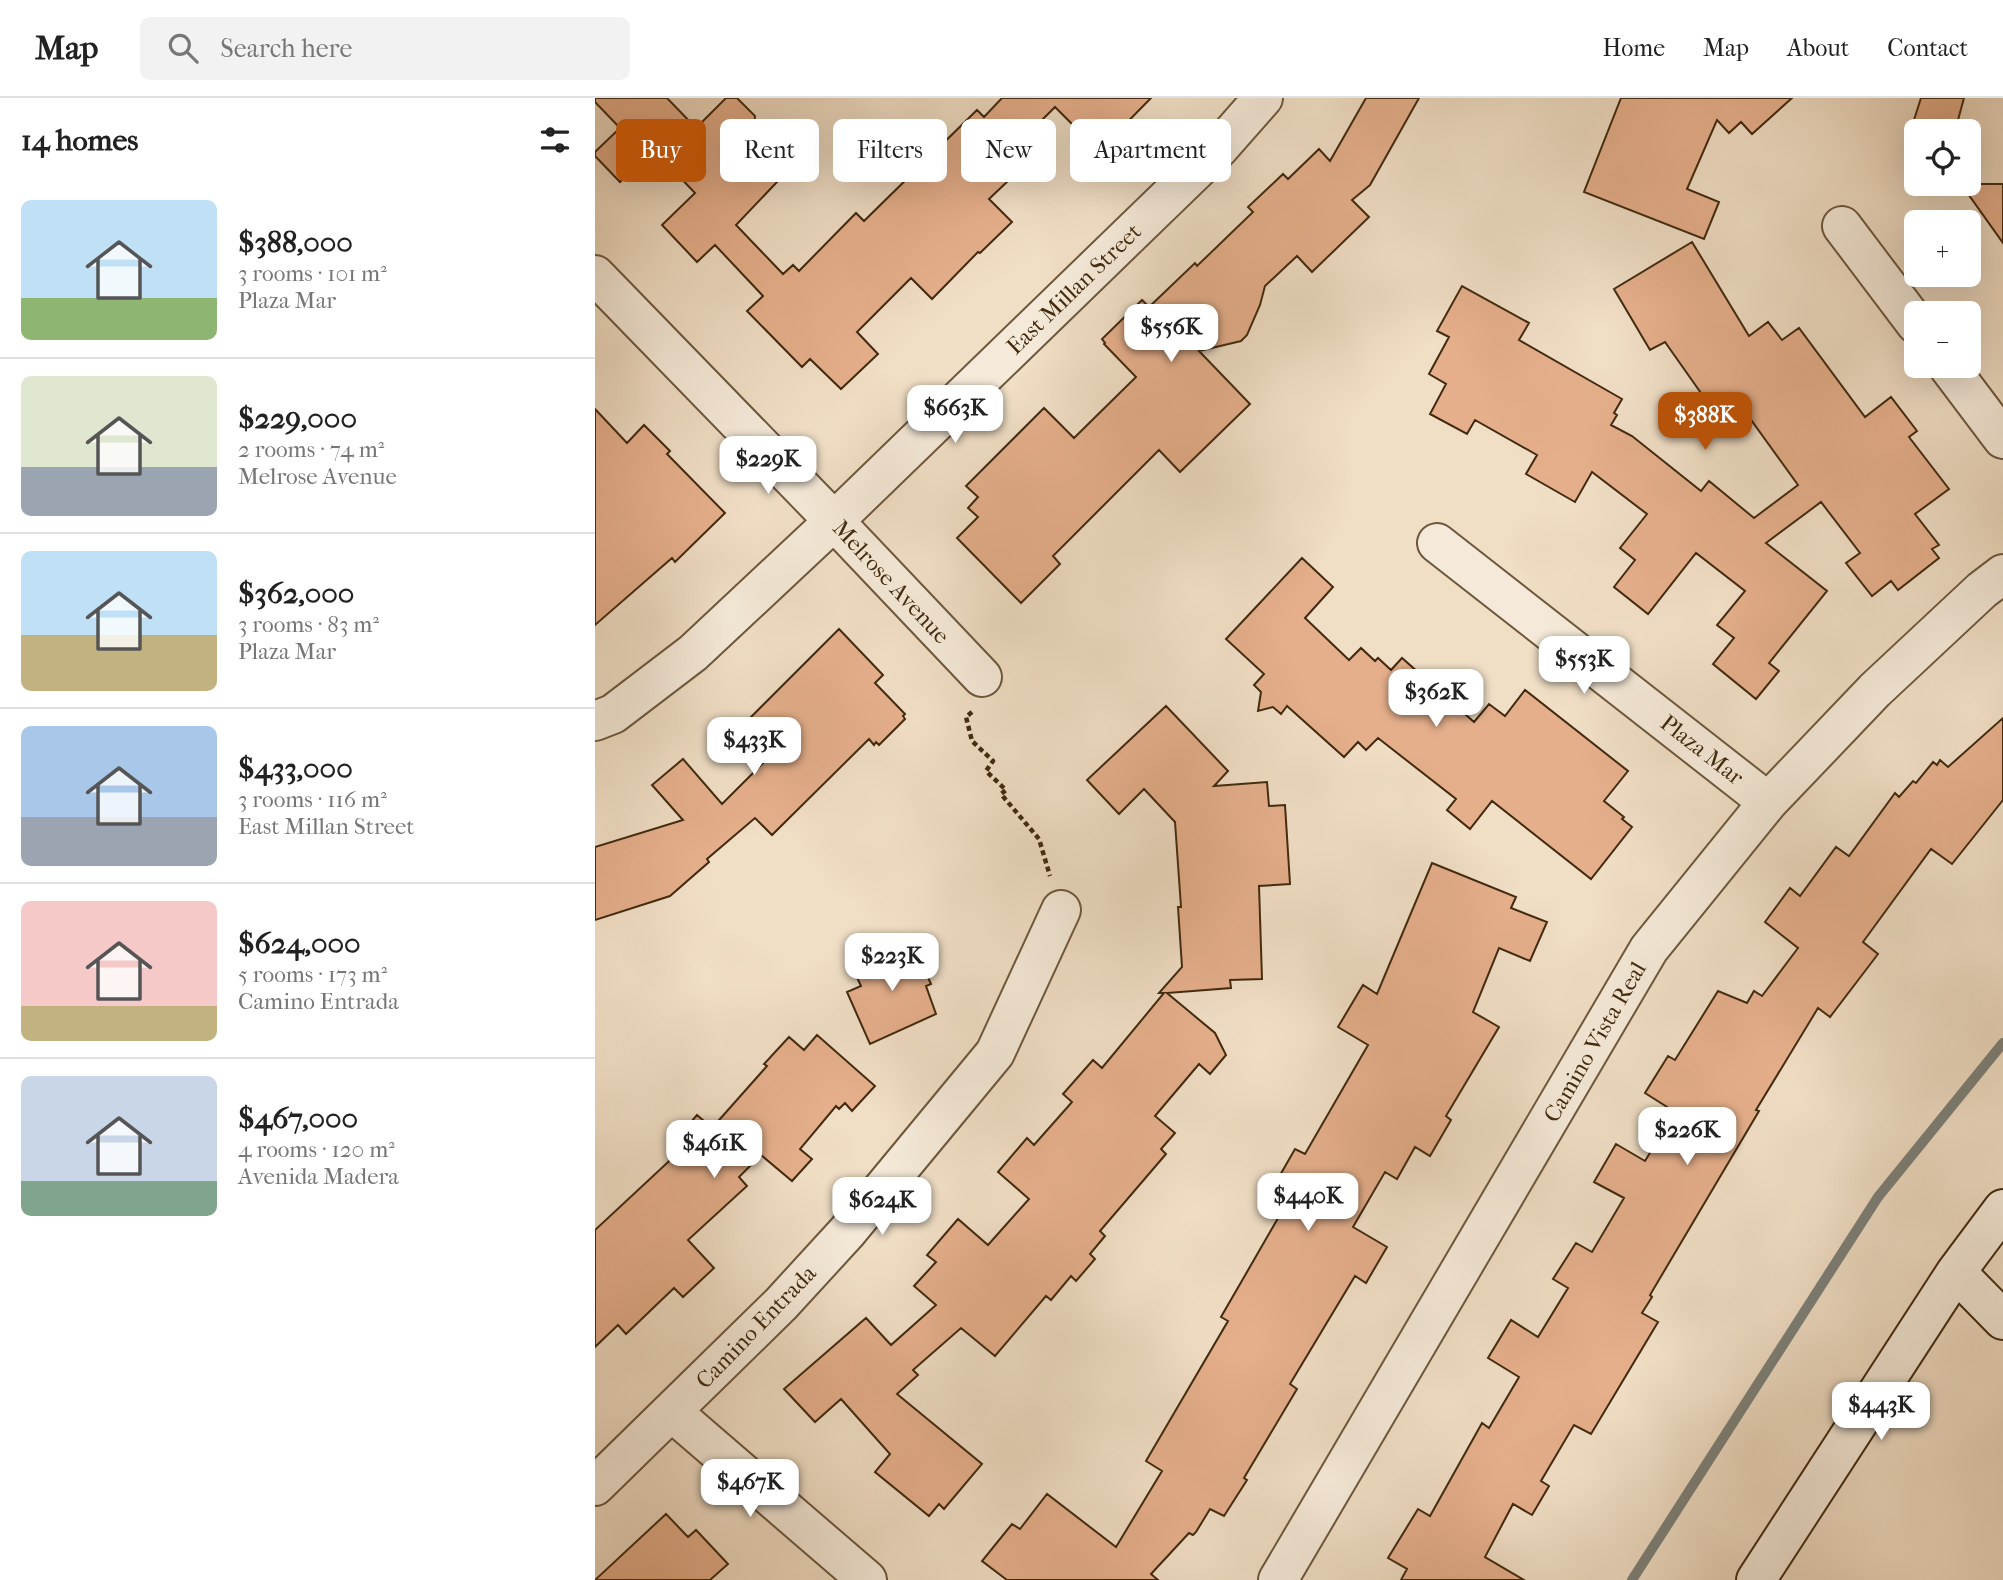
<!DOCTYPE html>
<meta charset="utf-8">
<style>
:root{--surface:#fff;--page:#f2f2f2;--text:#222;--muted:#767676;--line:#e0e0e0;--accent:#b45309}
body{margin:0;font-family:"IM FELL French Canon",serif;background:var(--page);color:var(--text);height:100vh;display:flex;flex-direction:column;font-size:26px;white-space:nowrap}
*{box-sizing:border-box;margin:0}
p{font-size:23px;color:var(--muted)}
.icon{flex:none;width:38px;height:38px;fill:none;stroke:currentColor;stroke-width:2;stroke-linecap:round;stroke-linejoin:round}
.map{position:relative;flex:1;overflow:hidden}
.details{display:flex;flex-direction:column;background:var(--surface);width:595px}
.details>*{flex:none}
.hud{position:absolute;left:21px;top:21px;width:665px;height:63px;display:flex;gap:14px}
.buttons{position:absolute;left:1309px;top:21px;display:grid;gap:14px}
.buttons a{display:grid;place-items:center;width:77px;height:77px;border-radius:10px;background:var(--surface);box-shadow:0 7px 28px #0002;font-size:35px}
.price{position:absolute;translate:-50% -60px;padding:0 16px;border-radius:14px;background:#fff;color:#222;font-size:23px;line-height:46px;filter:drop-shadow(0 2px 4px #0008)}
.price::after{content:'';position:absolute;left:50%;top:42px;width:21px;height:16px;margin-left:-10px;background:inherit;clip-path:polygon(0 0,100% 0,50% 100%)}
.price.active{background:var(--accent);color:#fff}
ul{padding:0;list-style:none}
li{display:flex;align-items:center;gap:21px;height:175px;padding:0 21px}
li+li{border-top:2px solid var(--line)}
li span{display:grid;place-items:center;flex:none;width:196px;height:140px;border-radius:10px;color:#555}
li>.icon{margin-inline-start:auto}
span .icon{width:84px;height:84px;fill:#fffc;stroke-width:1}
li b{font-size:30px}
h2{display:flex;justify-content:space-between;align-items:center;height:84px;padding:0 21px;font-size:30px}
.tag{padding:0 24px;border-radius:10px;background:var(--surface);box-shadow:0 7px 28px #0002;font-size:24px;line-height:63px}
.tag.active{background:var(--accent);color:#fff}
header{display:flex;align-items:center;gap:42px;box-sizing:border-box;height:98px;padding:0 35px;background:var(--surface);border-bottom:2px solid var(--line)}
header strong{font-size:33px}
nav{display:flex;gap:38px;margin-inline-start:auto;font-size:24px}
.search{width:490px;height:63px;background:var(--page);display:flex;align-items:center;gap:18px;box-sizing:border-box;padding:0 24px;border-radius:10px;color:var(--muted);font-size:26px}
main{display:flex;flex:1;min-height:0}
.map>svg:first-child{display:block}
</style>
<header>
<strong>Map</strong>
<div class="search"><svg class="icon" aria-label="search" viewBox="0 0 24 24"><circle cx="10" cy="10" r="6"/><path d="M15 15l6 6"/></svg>Search here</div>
<nav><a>Home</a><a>Map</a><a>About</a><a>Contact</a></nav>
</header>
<main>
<section class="details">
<h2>14 homes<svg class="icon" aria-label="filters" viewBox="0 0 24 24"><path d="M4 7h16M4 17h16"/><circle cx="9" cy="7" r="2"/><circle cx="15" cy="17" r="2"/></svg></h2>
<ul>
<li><span style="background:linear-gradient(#bfe0f5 70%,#8fb573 0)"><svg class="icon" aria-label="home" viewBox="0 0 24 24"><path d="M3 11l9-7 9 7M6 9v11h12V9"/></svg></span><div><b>$388,000</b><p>3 rooms · 101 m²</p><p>Plaza Mar</p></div></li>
<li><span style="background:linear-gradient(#dfe7d0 65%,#9aa5b1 0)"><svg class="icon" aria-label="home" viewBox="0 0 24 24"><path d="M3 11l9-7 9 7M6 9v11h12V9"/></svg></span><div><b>$229,000</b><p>2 rooms · 74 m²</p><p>Melrose Avenue</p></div></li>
<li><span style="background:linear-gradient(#bfe0f5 60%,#c2b280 0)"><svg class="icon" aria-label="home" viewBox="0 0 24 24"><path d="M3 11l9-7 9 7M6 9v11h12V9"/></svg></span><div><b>$362,000</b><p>3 rooms · 83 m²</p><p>Plaza Mar</p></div></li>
<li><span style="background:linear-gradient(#a9c7e8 65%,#9aa5b1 0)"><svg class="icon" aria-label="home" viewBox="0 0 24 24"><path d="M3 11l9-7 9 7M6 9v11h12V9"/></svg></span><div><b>$433,000</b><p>3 rooms · 116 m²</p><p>East Millan Street</p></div></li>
<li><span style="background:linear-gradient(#f6c9c9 75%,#c2b280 0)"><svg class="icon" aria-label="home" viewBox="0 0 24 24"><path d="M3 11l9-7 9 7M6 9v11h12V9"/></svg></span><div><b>$624,000</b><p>5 rooms · 173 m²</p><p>Camino Entrada</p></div></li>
<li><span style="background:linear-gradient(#c9d6e8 75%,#7fa58c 0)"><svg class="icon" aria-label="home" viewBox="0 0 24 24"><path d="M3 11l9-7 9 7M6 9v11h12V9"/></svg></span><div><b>$467,000</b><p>4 rooms · 120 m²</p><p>Avenida Madera</p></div></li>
</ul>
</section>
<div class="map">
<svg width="1408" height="1482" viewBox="0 0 1408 1482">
<rect width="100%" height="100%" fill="#f0dec5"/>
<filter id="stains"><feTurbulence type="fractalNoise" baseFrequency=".00286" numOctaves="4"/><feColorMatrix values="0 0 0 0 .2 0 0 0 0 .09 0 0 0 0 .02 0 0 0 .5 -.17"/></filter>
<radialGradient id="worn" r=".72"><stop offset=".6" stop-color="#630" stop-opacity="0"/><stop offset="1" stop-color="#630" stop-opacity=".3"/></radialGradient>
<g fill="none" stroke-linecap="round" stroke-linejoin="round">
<!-- stream -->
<path stroke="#7b8079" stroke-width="10" d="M1037 1482 1283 1099 1408 945"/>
</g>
<!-- building -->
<path fill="#e5af8b" stroke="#412a0f" stroke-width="2" d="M0 0H72L101 30 131 0H142L160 18 156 57 182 84 141 127 188 176 198 167 204 173 261 115 269 123 382 12 389 19 407 0H556L504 53 460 9 420 49 434 63 394 101 417 124 385 155 383 154 337 201 316 180 262 234 283 256 246 291 215 261 207 269 152 213 168 198 120 147 102 164 67 127 100 95 59 52 25 84 0 58V54L25 30 0 4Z
M771 0H824L775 87 757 102 774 119 717 174 702 158 670 188 665 207 652 237 646 243 604 253 655 306 585 374 564 352 458 458 465 466 426 505 362 440 383 419 373 410 383 399 371 388 449 310 479 340 541 279 509 246 510 245 507 241 547 202 554 209 600 165 602 168 658 114 653 109 688 76 693 81 724 51 735 63Z
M1026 0H1197L1157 36 1146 24 1134 35 1122 22 1092 91 1124 104 1109 141 989 94Z
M1326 0H1369L1360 33H1348L1318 25Z
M1366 86H1408V145Z
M1097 144 1154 238 1173 224 1187 242 1204 230 1270 319 1296 299 1322 333 1314 339 1354 391 1320 416 1344 447 1337 451 1344 460 1303 492 1296 483 1277 498 1251 465 1265 455 1226 404 1171 445 1232 493 1174 565 1184 573 1161 601 1118 566 1139 540 1122 527 1150 493 1101 455 1053 516 1019 489 1040 462 1025 450 1052 416 997 374 980 404 931 376 942 357 880 322 872 336 835 316 851 286 834 276 854 239 842 233 867 188 934 225 924 242 1027 301 1019 315 1022 317 1016 327 1037 338 1106 393 1114 383 1159 420 1203 387 1138 297 1118 312 1070 244 1055 252 1019 191Z
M0 311 32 345 49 327 75 353 72 356 130 415 80 464 77 460 0 527Z
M707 460 738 489 710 520 754 562 766 550 780 563 783 560 796 572 807 560 879 624 894 606 910 618 930 592 1033 673 1009 703 1029 719 1027 721 1037 729 996 781 897 703 875 731 852 712 861 701 783 640 771 652 763 644 749 659 692 608 686 616 678 609 663 613 666 594 659 587 669 576 631 541Z
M244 531 288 577 280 585 310 616 308 618 310 621 284 647 281 644 279 647 274 641 177 737 160 720 112 761 114 764 75 798 0 822V749L88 722 57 687 88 661 127 706 178 655 149 626Z
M571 608 633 673 619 688 672 684 674 708 690 707 695 786 664 788 667 881 635 882 636 890 572 895 620 935 631 957 615 976 604 966 560 1018 580 1035 566 1051 571 1056 505 1133 510 1138 495 1156 500 1161 481 1183 476 1178 456 1202 451 1198 400 1258 366 1230 318 1272 323 1277 302 1296 387 1366 349 1411 344 1406 334 1418 280 1374 295 1356 246 1301 220 1324 189 1291 271 1220 296 1247 341 1207 319 1188 341 1164 332 1157 363 1121 393 1147 434 1101 403 1074 432 1040 439 1047 477 1004 468 996 498 962 507 970 569 895H564L587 869 583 809H586L580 724 549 691 524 716 492 682Z
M1408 620V702L1357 766 1336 751 1268 844 1283 856 1235 919 1223 910 1161 1012 1164 1013 1055 1197 1057 1199 1047 1215 1063 1224 996 1336 979 1327 946 1383 954 1388 937 1417 918 1406 890 1459 929 1482H806L812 1471 793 1460 823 1411 835 1418 887 1325 894 1330 924 1279 893 1260 916 1222 943 1239 973 1190 958 1181 981 1145 997 1154 1029 1100 999 1084 1021 1046 1050 1063 1080 1014 1050 995 1073 958 1080 962 1123 893 1152 905 1159 893 1167 898 1203 850 1170 824 1195 790 1205 798 1241 749 1254 758 1300 695 1304 699 1318 683 1321 685 1338 664 1342 667 1345 662 1353 669Z
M837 765 921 799 916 810 952 824 935 863 904 850 878 914 904 929 851 1018 856 1022 835 1058 820 1049 802 1081 790 1074 758 1129 792 1149 771 1185 760 1178 695 1286 702 1291 649 1380 652 1382 629 1418 615 1411 601 1434 598 1437 594 1435 556 1476 563 1482H412L387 1463 417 1426 425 1431 452 1396 521 1449 567 1373 551 1363 633 1223 626 1219 701 1089 684 1079 700 1051 710 1056 773 947 743 929 768 887 782 896Z
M317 844 336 886 331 888 341 916 275 946 252 894 266 888 258 871Z
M222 937 280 988 257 1013 250 1005 244 1011 241 1008 205 1051 217 1061 197 1083 166 1057 144 1079 152 1088 93 1142 119 1170 88 1199 79 1190 31 1236 23 1227 0 1249V1132L86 1052 78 1045 102 1017 117 1030 172 968 169 966 194 939 209 952Z
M71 1416 93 1439 101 1432 133 1466 115 1482H0Z"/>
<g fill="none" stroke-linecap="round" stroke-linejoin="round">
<!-- street casing -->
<g stroke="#6d573c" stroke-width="42">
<path id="street" d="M1247 128 1321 226
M0 177 239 423 387 579
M1353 268 1408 341
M842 445 1173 704
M0 623 18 616 98 555 239 423 624 50 668 0
M77 1314 272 1482
M0 1388 186 1206 252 1134 400 955 466 812
M683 1482 1054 851 1173 704 1280 592 1387 492 1408 476"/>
</g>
<!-- secondary casing -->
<g stroke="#412a0f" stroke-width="42">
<path id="secondary" d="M1361 1174 1408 1222
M1161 1482 1361 1174 1408 1111"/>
</g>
<!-- path -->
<path stroke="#412a0f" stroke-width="4.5" stroke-dasharray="5 3.5" stroke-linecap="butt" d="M377 614 371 619 377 643 398 663 391 673 411 692 406 696 444 741 455 778"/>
<!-- street -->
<use href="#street" stroke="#f5ead9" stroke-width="38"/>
<!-- secondary -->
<use href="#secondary" stroke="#f5ead9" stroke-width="38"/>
</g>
<g text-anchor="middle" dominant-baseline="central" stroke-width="5" stroke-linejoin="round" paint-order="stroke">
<!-- street labels -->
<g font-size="23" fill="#412a0f" stroke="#f5ead9">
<text transform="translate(479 191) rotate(-44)">East Millan Street</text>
<text transform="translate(296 484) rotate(47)">Melrose Avenue</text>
<text transform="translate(1107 652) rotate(38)">Plaza Mar</text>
<text transform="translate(1000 944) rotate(-60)">Camino Vista Real</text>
<text transform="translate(161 1229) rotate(-46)">Camino Entrada</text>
</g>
</g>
<rect width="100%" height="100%" filter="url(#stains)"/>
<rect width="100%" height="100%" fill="url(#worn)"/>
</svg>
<div class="buttons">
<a><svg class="icon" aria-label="locate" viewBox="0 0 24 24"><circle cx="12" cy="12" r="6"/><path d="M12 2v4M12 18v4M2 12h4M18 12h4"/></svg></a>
<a>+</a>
<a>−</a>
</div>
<b class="price" style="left:576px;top:266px">$556K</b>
<b class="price" style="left:360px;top:347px">$663K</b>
<b class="price active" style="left:1110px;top:354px">$388K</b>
<b class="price" style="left:173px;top:398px">$229K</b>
<b class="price" style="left:989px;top:598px">$553K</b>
<b class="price" style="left:841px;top:631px">$362K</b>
<b class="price" style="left:159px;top:679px">$433K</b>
<b class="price" style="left:297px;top:895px">$223K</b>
<b class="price" style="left:1092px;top:1069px">$226K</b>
<b class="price" style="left:119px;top:1082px">$461K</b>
<b class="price" style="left:713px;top:1135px">$440K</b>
<b class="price" style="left:287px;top:1139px">$624K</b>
<b class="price" style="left:1286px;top:1344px">$443K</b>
<b class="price" style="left:155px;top:1421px">$467K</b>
<div class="hud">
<a class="tag active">Buy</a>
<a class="tag">Rent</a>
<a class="tag">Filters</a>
<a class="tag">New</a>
<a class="tag">Apartment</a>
</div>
</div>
</main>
